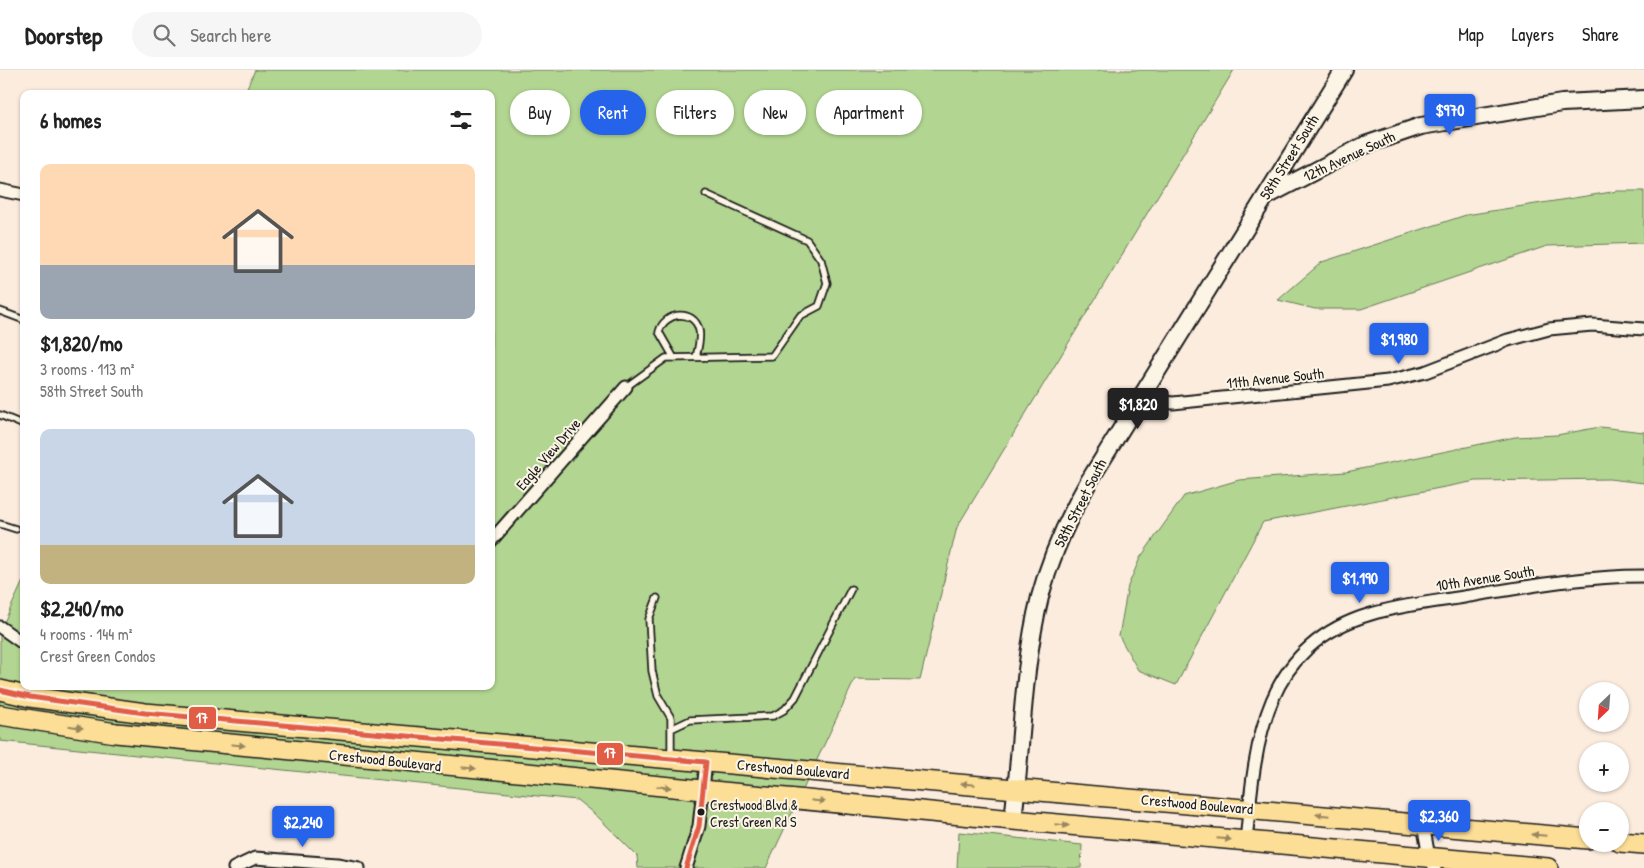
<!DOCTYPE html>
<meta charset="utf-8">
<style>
:root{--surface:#fff;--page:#f6f6f6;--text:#222;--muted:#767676;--line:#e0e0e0;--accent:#2563eb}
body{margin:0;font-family:"Patrick Hand",sans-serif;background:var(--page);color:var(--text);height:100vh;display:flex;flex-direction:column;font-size:19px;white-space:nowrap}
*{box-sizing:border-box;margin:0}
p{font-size:16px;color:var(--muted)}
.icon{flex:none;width:28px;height:28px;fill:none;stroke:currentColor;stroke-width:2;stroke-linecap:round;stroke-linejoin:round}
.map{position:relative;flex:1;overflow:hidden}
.panel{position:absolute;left:20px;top:20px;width:475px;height:600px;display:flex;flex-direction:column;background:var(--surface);border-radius:10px;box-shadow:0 1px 4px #0004}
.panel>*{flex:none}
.banner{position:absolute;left:510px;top:20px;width:475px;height:45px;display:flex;gap:10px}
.needle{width:32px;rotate:205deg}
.controls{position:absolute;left:1579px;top:612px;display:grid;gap:10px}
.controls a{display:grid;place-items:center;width:50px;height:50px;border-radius:50%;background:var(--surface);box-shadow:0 1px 4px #0004;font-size:25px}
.price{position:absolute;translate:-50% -42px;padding:0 11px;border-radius:5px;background:var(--accent);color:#fff;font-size:16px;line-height:32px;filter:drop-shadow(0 1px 2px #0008)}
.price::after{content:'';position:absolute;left:50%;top:30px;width:15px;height:11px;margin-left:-8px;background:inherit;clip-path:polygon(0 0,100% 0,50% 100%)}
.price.active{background:#222;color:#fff}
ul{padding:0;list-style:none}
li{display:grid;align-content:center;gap:10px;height:265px;padding:0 20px}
li span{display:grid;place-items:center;height:155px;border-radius:10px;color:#555}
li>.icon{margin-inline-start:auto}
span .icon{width:90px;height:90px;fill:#fffc;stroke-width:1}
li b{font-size:21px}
h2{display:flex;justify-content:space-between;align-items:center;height:60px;padding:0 20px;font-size:21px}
.chip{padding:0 18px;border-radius:22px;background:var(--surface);box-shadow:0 1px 4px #0004;font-size:18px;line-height:45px}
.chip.active{background:var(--accent);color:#fff}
header{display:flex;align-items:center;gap:30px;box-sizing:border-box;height:70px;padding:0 25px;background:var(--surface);border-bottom:1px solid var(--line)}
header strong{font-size:24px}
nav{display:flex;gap:28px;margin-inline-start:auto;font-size:18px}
.search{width:350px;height:45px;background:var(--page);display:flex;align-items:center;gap:12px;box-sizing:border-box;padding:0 18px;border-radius:28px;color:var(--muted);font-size:19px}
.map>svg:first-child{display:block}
</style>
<header>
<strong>Doorstep</strong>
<div class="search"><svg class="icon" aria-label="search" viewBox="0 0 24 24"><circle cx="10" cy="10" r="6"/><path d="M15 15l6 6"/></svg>Search here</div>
<nav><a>Map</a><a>Layers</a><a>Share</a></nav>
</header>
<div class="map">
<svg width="1644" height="798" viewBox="0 0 1644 798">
<rect width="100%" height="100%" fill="#fbecde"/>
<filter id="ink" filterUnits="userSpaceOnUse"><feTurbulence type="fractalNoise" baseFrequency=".02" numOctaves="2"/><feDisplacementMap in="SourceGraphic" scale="10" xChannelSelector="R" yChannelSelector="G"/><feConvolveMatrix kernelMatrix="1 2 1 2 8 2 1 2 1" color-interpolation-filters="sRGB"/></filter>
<g filter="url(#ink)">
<!-- green -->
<path fill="#b2d691" stroke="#677956" d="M255 0H1234L957 457 920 610 855 609 766 798H638L637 786 598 747 577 730 0 671V561L24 509V616H491V24H244Z
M1618 121H1644V173L1547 176 1361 239H1315L1278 230 1322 192 1466 145Z
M1600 357 1644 362V413L1609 409 1476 411 1263 452 1176 615 1138 600 1119 566 1128 516 1140 488 1184 426 1239 410 1346 402 1515 367 1557 365Z
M959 762 1082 775 1081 798H957Z"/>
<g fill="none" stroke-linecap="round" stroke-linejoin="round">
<!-- lane casing -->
<g stroke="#1c1c1c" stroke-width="9">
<path id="lane" d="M0 241 24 250
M674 288 659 262C664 242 694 238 699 260 701 268 698 279 696 287
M626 317 666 288 772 286 800 246 819 236 827 213 821 190 807 170 706 124
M0 345 24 355
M0 454 16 459
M657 528 649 549 652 601 658 626 671 648V686
M671 659 690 650 773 646 784 640 795 628 851 519"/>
</g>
<!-- street casing -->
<g stroke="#1c1c1c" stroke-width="15">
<path id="street" d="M0 120 24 125
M1141 325 1155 331 1173 333 1388 311 1425 302 1508 270 1549 259 1592 255 1644 259
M491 471 626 317
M0 557 24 574
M1423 754 1429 787 1435 798
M1246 772C1255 676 1261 576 1371 544 1401 535 1433 532 1464 527 1524 517 1583 506 1644 506
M234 798 255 788 337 794 359 798
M686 798 699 756 706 692"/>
</g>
<!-- secondary casing -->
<g stroke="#1c1c1c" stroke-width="20">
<path id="secondary" d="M1265 127 1365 75 1421 56 1562 33 1644 29
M1013 750C1022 676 1022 599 1040 527 1051 485 1068 448 1089 411L1344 0"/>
</g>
<!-- primary casing -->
<g stroke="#1c1c1c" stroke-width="22">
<path id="primary" d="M0 620 30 627 145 643 1588 769
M0 645 116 663 1013 750 1548 798
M1620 772 1644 774"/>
</g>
<!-- lane -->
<use href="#lane" stroke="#fcf5e5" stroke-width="5.5"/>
<!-- street -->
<use href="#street" stroke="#fcf5e5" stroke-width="11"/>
<!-- secondary -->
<use href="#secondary" stroke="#fcf5e5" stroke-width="16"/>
<!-- primary -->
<use href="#primary" stroke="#fdde96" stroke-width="19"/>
<!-- bus-1 casing -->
<g stroke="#fcf5e5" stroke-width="9">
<path id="bus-1" d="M0 620 30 627 145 643 706 692 699 756 686 798"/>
</g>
<!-- bus-1 -->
<use href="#bus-1" stroke="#e15d46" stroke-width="5"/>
</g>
<!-- one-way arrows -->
<defs><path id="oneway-solid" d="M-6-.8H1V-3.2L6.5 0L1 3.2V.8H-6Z" transform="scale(1.25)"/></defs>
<g fill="#98875f">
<use href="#oneway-solid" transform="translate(76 657) rotate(9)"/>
<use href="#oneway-solid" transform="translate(238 675) rotate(6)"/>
<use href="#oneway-solid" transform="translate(469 698) rotate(6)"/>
<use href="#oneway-solid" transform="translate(968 714) rotate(-175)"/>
<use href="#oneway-solid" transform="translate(664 717) rotate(6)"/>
<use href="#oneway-solid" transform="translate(818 731) rotate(6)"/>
<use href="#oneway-solid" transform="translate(1323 745) rotate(-175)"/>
<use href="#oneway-solid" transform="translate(1062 755) rotate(5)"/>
<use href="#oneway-solid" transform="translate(1539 765) rotate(-175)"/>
<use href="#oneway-solid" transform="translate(1224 769) rotate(5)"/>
</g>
</g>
<!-- markers -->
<circle fill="#1c1c1c" stroke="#fcf5e5" stroke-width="2" cx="701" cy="742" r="4.5"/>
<g text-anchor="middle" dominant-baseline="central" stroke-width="4" stroke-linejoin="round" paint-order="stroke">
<!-- bus labels -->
<g font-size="14" fill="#1c1c1c" stroke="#fcf5e5" text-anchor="start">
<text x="710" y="734">Crestwood Blvd &amp;<tspan x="710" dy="17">Crest Green Rd S</tspan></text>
</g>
<!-- street labels -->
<g font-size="15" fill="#1c1c1c" stroke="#fcf5e5">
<text transform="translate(1349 86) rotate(-25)">12th Avenue South</text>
<text transform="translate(1289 87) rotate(-58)">58th Street South</text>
<text transform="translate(1275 308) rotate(-6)">11th Avenue South</text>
<text transform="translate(548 384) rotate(-49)">Eagle View Drive</text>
<text transform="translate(1080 433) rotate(-63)">58th Street South</text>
<text transform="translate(1485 508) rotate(-9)">10th Avenue South</text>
<text transform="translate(385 690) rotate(6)">Crestwood Boulevard</text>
<text transform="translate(793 699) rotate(5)">Crestwood Boulevard</text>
<text transform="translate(1197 734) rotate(5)">Crestwood Boulevard</text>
</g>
</g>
<g stroke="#fcf5e5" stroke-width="2">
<rect x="188" y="636" width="29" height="24" rx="5" fill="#e15d46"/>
<rect x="596" y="672" width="28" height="24" rx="5" fill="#e15d46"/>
</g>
<g font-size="14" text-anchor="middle" font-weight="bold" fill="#fff">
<text x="202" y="653">17</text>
<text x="610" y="688">17</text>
</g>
</svg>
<div class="controls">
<a><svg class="needle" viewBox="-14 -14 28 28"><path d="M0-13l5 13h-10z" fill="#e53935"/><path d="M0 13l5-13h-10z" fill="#767676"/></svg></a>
<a>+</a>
<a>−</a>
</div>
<b class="price" style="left:1450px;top:66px">$970</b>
<b class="price" style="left:1399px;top:295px">$1,980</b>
<b class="price active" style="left:1138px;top:360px">$1,820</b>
<b class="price" style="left:1360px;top:534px">$1,190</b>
<b class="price" style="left:1439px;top:772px">$2,360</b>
<b class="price" style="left:303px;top:778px">$2,240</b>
<div class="banner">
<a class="chip">Buy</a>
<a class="chip active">Rent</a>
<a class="chip">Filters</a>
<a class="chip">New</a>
<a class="chip">Apartment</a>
</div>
<section class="panel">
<h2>6 homes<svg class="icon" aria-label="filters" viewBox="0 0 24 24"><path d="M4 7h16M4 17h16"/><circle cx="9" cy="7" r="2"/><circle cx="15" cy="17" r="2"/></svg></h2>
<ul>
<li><span style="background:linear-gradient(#ffd9b3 65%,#9aa5b1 0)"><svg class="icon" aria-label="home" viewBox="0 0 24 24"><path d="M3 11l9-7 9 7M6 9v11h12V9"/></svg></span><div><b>$1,820/mo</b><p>3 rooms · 113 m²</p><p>58th Street South</p></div></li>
<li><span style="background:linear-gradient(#c9d6e8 75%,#c2b280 0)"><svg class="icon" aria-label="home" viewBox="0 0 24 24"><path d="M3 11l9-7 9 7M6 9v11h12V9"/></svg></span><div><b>$2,240/mo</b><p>4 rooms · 144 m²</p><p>Crest Green Condos</p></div></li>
</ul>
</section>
</div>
